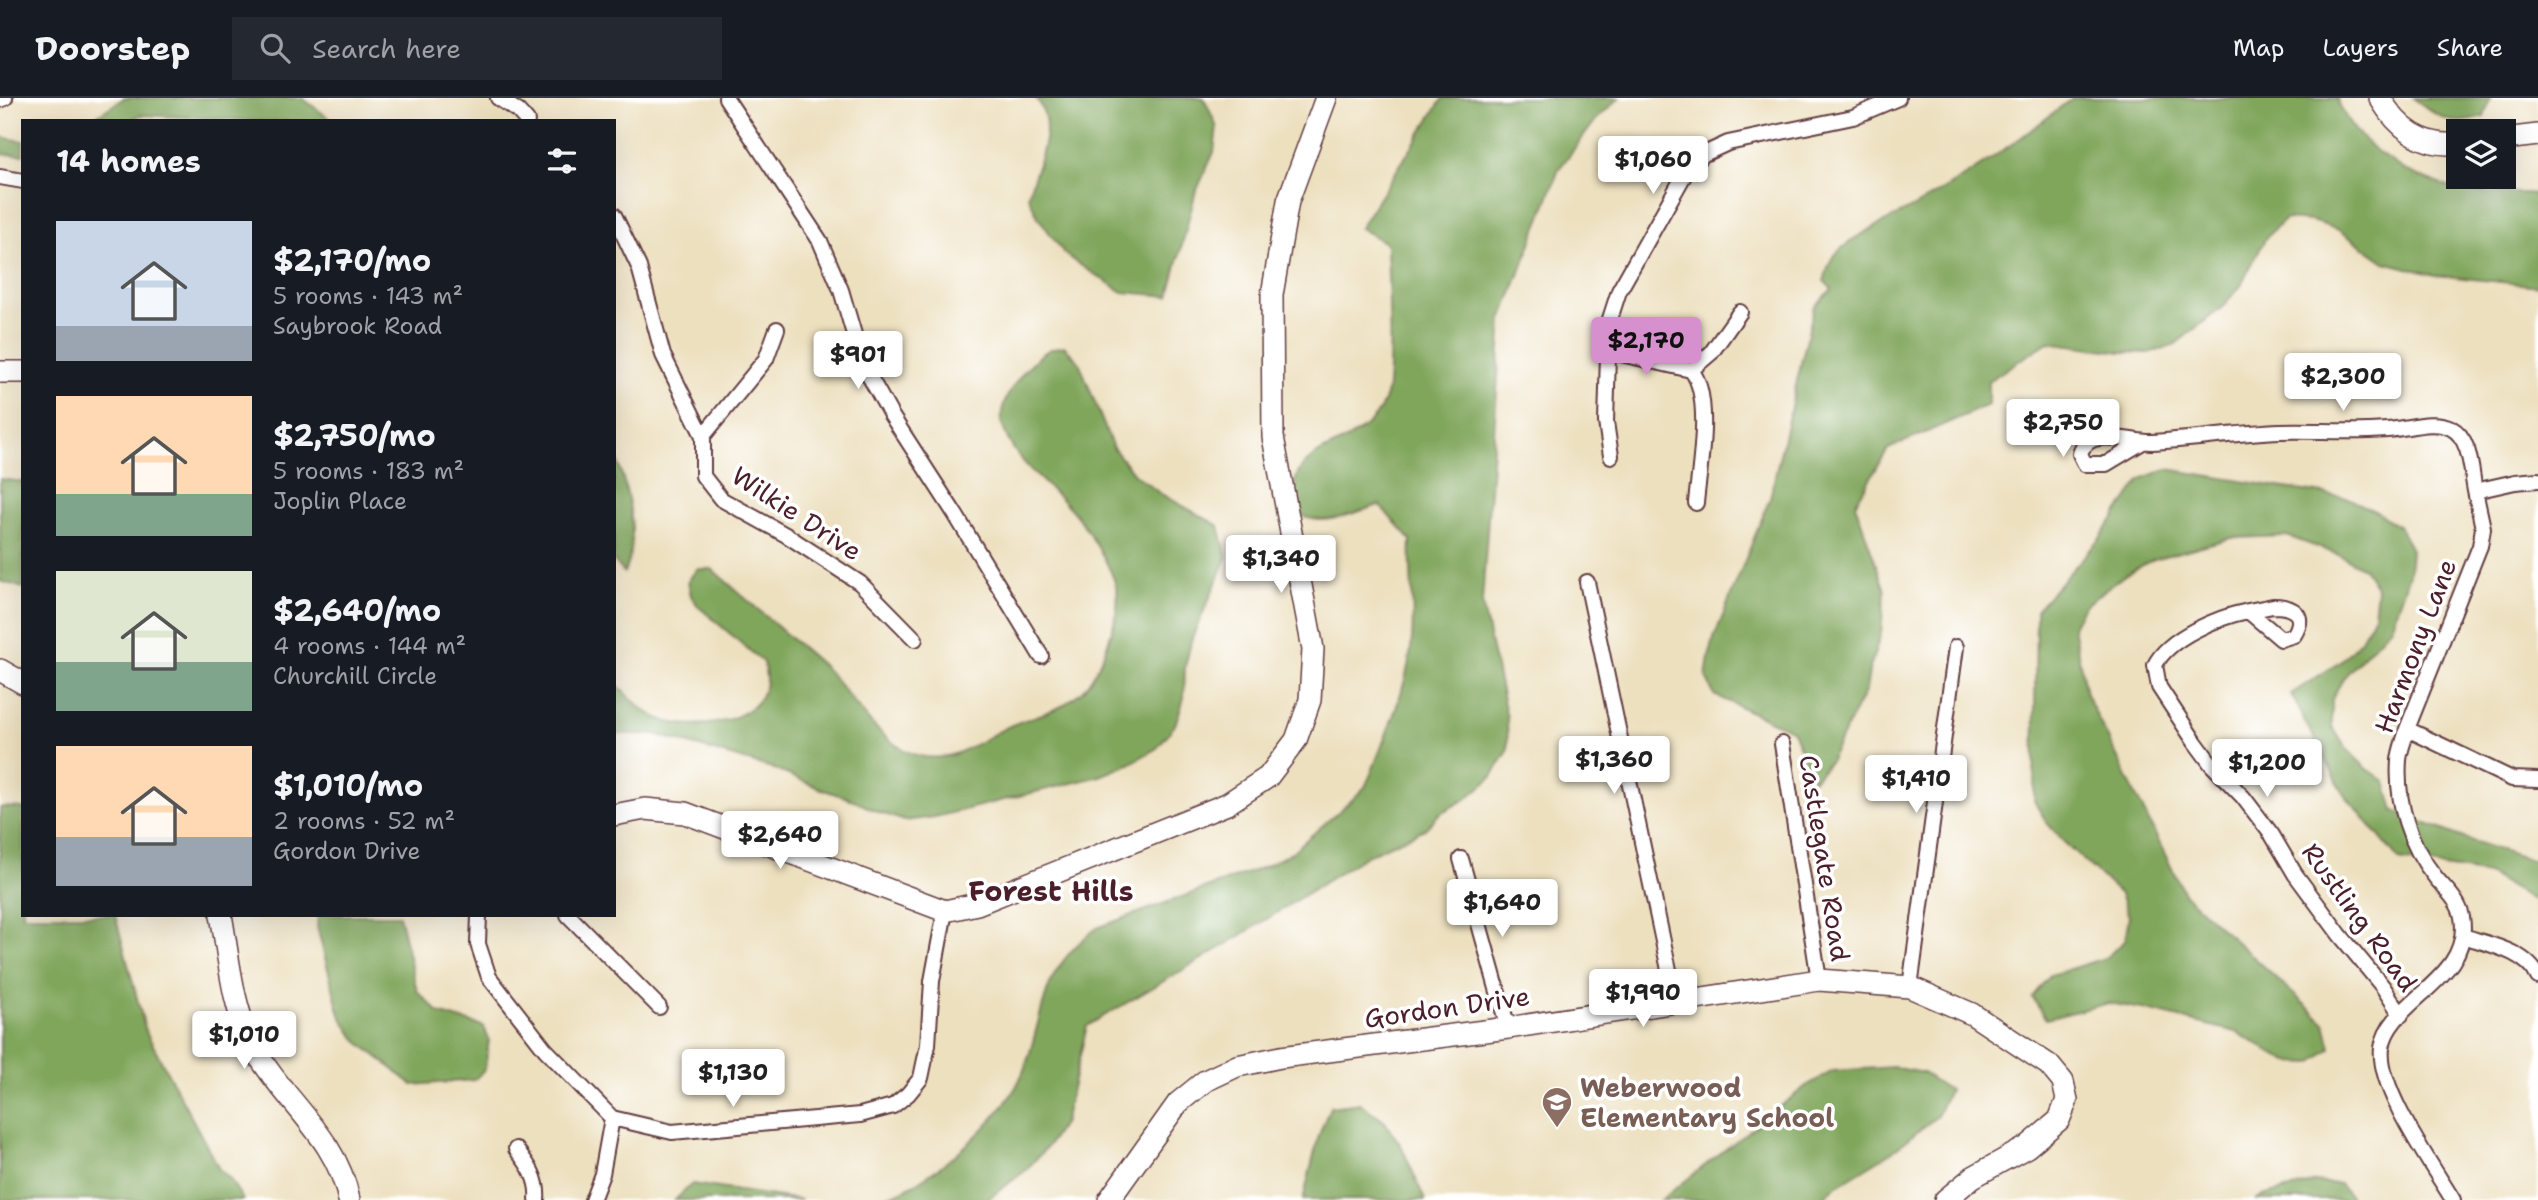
<!DOCTYPE html>
<meta charset="utf-8">
<style>
:root{--surface:#171b24;--page:#242831;--text:#f1f3f6;--muted:#9ea1a6;--line:#363941;--accent:#d690ce}
body{margin:0;font-family:"Shantell Sans",sans-serif;background:var(--page);color:var(--text);height:100vh;display:flex;flex-direction:column;font-size:26px;white-space:nowrap}
*{box-sizing:border-box;margin:0}
p{font-size:23px;color:var(--muted)}
.icon{flex:none;width:38px;height:38px;fill:none;stroke:currentColor;stroke-width:2;stroke-linecap:round;stroke-linejoin:round}
.map{position:relative;flex:1;overflow:hidden}
.details{position:absolute;left:21px;top:21px;width:595px;height:798px;display:flex;flex-direction:column;background:var(--surface);border-radius:0px;box-shadow:0 7px 28px #0002}
.details>*{flex:none}
.buttons{position:absolute;left:2446px;top:21px;display:grid;gap:14px}
.buttons a{display:grid;place-items:center;width:70px;height:70px;border-radius:0px;background:var(--surface);box-shadow:0 7px 28px #0002;font-size:35px}
.price{position:absolute;translate:-50% -60px;padding:0 16px;border-radius:7px;background:#fff;color:#222;font-size:23px;line-height:46px;filter:drop-shadow(0 2px 4px #0008)}
.price::after{content:'';position:absolute;left:50%;top:42px;width:21px;height:16px;margin-left:-10px;background:inherit;clip-path:polygon(0 0,100% 0,50% 100%)}
.price.on{background:var(--accent);color:#111}
ul{padding:0;list-style:none}
li{display:flex;align-items:center;gap:21px;height:175px;padding:0 35px}
li span{display:grid;place-items:center;flex:none;width:196px;height:140px;border-radius:0px;color:#555}
li>.icon{margin-inline-start:auto}
span .icon{width:84px;height:84px;fill:#fffc;stroke-width:1}
li b{font-size:30px}
h2{display:flex;justify-content:space-between;align-items:center;height:84px;padding:0 35px;font-size:30px}
header{display:flex;align-items:center;gap:42px;box-sizing:border-box;height:98px;padding:0 35px;background:var(--surface);border-bottom:2px solid var(--line)}
header strong{font-size:33px}
nav{display:flex;gap:38px;margin-inline-start:auto;font-size:24px}
.search{width:490px;height:63px;background:var(--page);display:flex;align-items:center;gap:18px;box-sizing:border-box;padding:0 24px;border-radius:0px;color:var(--muted);font-size:26px}
.map>svg:first-child{display:block}
</style>
<header>
<strong>Doorstep</strong>
<div class="search"><svg class="icon" aria-label="search" viewBox="0 0 24 24"><circle cx="10" cy="10" r="6"/><path d="M15 15l6 6"/></svg>Search here</div>
<nav><a>Map</a><a>Layers</a><a>Share</a></nav>
</header>
<div class="map">
<svg width="2538" height="1102" viewBox="0 0 2538 1102">
<rect width="100%" height="100%" fill="#fff"/>
<filter id="ink" filterUnits="userSpaceOnUse"><feTurbulence type="fractalNoise" baseFrequency=".0143" numOctaves="2"/><feDisplacementMap in="SourceGraphic" scale="14" xChannelSelector="R" yChannelSelector="G"/><feConvolveMatrix kernelMatrix="1 2 1 2 8 2 1 2 1" color-interpolation-filters="sRGB"/></filter>
<filter id="wash" filterUnits="userSpaceOnUse"><feTurbulence type="fractalNoise" baseFrequency=".00686" numOctaves="4" result="noise"/><feDisplacementMap in="SourceGraphic" scale="28" xChannelSelector="R" yChannelSelector="G"/><feGaussianBlur stdDeviation="1.57" result="paint"/><feColorMatrix in="noise" values="0 0 0 0 0 0 0 0 0 0 0 0 0 0 0 0 0 1.4 0 .05"/><feComposite in="paint" operator="in"/></filter>
<g filter="url(#wash)">
<rect width="100%" height="100%" fill="#ede0bf"/>
<!-- forest -->
<path fill="#80a65c" stroke="#656244" stroke-width="2" d="M124 0H302L333 23H263L141 17 128 23H89Z
M1036 0H1204L1217 29 1214 54 1195 96 1169 198 1123 194 1083 169 1064 155 1038 119 1028 98C1036 68 1059 29 1036 0Z
M1443 0H1619L1596 22 1559 71 1502 222 1482 505 1507 620 1508 653 1490 681 1466 701 1440 715 1425 731 1366 758 1224 848 1087 928 1064 1024 1048 1048 1026 1072 987 1102H875C922 1093 993 1030 1016 989 1034 957 1037 915 1052 881 1063 860 1078 844 1097 830L1264 769 1291 755 1353 701 1365 689 1371 676C1387 633 1409 587 1412 540 1415 507 1409 475 1411 442L1379 407C1352 415 1321 432 1296 414 1280 345 1349 357 1377 316 1382 309 1388 295 1388 286 1392 242 1388 191 1387 146L1360 130Z
M2072 0H2337C2354 50 2413 82 2463 92 2487 97 2513 93 2538 96V188L2435 177 2385 164 2339 132 2312 123 2285 121 2266 139 2240 189 2220 211 2174 247 2148 255 2121 254 2048 244 1988 283V307L1888 351 1855 406 1885 492 1881 535 1869 573 1866 592 1829 664 1813 682 1793 633 1714 597 1706 579 1709 559 1714 540 1770 400 1814 209 1832 191 1824 183C1827 175 1828 164 1834 158 1855 135 1889 123 1917 107 1972 76 2023 40 2072 0Z
M2413 0H2490L2484 19C2448 29 2442 21 2413 0Z
M0 39 23 43V57L0 56Z
M1064 248 1079 264 1113 350 1134 376 1161 396 1219 428 1227 460 1192 540 1185 569 1184 600 1175 627 1157 650 1129 666 1100 678 935 719 905 723 878 714 851 701 824 692 772 670 655 636H614V584C630 600 644 616 666 623 705 635 782 619 763 564L699 509 691 498 688 483 697 471H712C737 493 762 515 787 537 801 549 815 560 827 572 862 610 898 680 960 654 978 646 994 635 1012 627 1028 620 1046 616 1062 608 1069 603 1077 598 1083 592 1100 572 1121 520 1117 493 1114 471 1083 423 1067 407 1044 383 1010 359 1002 325 997 303 1029 262 1049 252 1053 250 1059 249 1064 248Z
M614 351C626 388 642 438 624 475L614 463Z
M2167 371 2348 400 2377 414 2399 429 2411 452 2409 476 2391 529 2343 580 2332 601V628L2345 649 2365 669 2386 684 2394 713 2466 741 2538 764V805L2488 776 2399 762 2344 696 2291 596 2340 564 2361 542 2374 517 2377 491 2364 470 2339 457 2287 438 2231 440 2154 461 2126 476 2084 508 2073 529 2086 596 2185 797 2325 925 2331 950 2312 965 2288 964 2236 934 2143 911 2109 905 2046 921 2032 899 2050 877 2105 860 2125 843 2129 818 2120 796 2064 744 2047 725 2034 703 2036 512 2098 443 2141 381Z
M0 381 23 384V490L0 483Z
M2 709 23 710V817H115L146 934 219 1071 230 1081 243 1102H0V710Z
M318 817H399L417 893 439 915 483 928 489 942 485 971 474 982 413 987 357 943 340 917 317 829Z
M1893 969 1923 975 1949 992 1937 1018 1892 1054 1835 1089 1821 1102H1661L1806 988 1833 973Z
M1360 1005 1385 1024 1402 1049 1425 1102H1303L1319 1037 1330 1009Z
M2315 1084 2340 1086 2353 1102H2255L2263 1098Z
M692 1086 802 1102H675Z"/>
</g>
<g filter="url(#ink)">
<g fill="none" stroke-linecap="round" stroke-linejoin="round">
<!-- street casing -->
<g stroke="#623c41" stroke-width="18">
<path id="street" d="M498 0 518 13 527 23
M726 0 820 143 841 192 863 267 891 317 955 416 1041 558
M0 2 5 0
M0 79 23 83
M614 117 639 169 663 257 703 338V378L721 401 786 437 860 485 915 541
M1608 253 1691 272
M1691 272C1713 298 1699 371 1696 405
M1691 272 1711 255 1740 214
M703 338 766 261 777 231
M2141 345 2106 366H2085L2080 356C2088 327 2131 345 2152 344 2195 341 2238 335 2280 333 2316 332 2352 335 2387 332 2406 331 2434 321 2451 330 2471 340 2471 374 2475 393
M1611 358 1606 324 1609 224 1619 193 1687 72 1704 56 1728 45 1853 19 1898 0
M1587 484 1676 905
M2273 508C2293 508 2307 516 2294 537L2281 541 2248 513Z
M2248 513C2219 519 2169 539 2155 567L2159 589 2195 644 2212 667 2243 699 2272 737 2295 776 2340 837 2383 889 2401 917
M2407 631 2512 681 2538 682
M1782 646 1819 882
M1461 761 1508 930
M479 817 478 846 489 879 545 951 612 1020 672 1034 860 1017 893 1008 908 996 921 980 928 947 932 883 945 813
M568 817 659 909
M2463 838C2487 846 2527 853 2538 879
M1910 889 1956 549
M516 1051C528 1066 539 1081 537 1102
M592 1102 602 1076 612 1020
M2453 1102C2432 1067 2377 990 2382 950 2388 902 2473 882 2462 819 2459 803 2446 792 2436 780 2409 747 2396 704 2399 662 2400 651 2405 641 2407 631L2480 448 2483 430 2475 393 2515 384 2538 382"/>
</g>
<!-- secondary casing -->
<g stroke="#623c41" stroke-width="24">
<path id="secondary" d="M2380 0C2398 31 2422 49 2459 46
M2504 41 2538 37
M0 274H23
M0 572 23 585
M614 717 645 711 685 715 945 813 977 806 1227 706 1268 679 1296 642 1310 602 1313 551 1273 339 1272 197 1288 103 1326 0
M221 817C229 860 232 909 253 948 283 1003 337 1038 349 1102
M1109 1102 1178 1005 1205 983 1237 968 1281 959 1508 930 1819 882 1910 889 1972 916 2049 967 2063 984 2067 1002 2059 1022 2027 1049 1973 1079 1945 1102"/>
</g>
<!-- street -->
<use href="#street" stroke="#fff" stroke-width="14"/>
<!-- secondary -->
<use href="#secondary" stroke="#fff" stroke-width="21"/>
</g>
</g>
<!-- icons -->
<defs>
<g id="school-pin" transform="scale(1.575)"><path d="M0 17L-7.5 6A9.5 9.5 0 1 1 7.5 6Z" fill="#8d6e63" stroke="#fff"/><path d="M0-5L7-2L0 1L-7-2ZM-4 1L0 2.5L4 1V4Q0 6-4 4Z" fill="#fff"/></g>
</defs>
<g fill-rule="evenodd">
<use href="#school-pin" x="1557" y="1004"/>
</g>
<g text-anchor="middle" dominant-baseline="central" stroke-width="7" stroke-linejoin="round" paint-order="stroke">
<!-- street labels -->
<g font-size="26" fill="#4a1f2b" stroke="#fff">
<text transform="translate(797 415) rotate(33)">Wilkie Drive</text>
<text transform="translate(2415 548) rotate(-69)">Harmony Lane</text>
<text transform="translate(1825 760) rotate(81)">Castlegate Road</text>
<text transform="translate(2360 819) rotate(54)">Rustling Road</text>
<text transform="translate(1447 909) rotate(-8)">Gordon Drive</text>
</g>
<!-- education labels -->
<g font-size="26" font-weight="bold" fill="#785e54" stroke="#fff" text-anchor="start">
<text x="1580" y="989">Weberwood<tspan x="1580" dy="30">Elementary School</tspan></text>
</g>
<!-- neighbourhood labels -->
<g font-size="28" font-weight="bold" fill="#4a1f2b" stroke="#fff">
<text x="1051" y="793">Forest Hills</text>
</g>
</g>
</svg>
<div class="buttons">
<a><svg class="icon" aria-label="layers" viewBox="0 0 24 24"><path d="M12 4l9 5-9 5-9-5zM3 14l9 5 9-5"/></svg></a>
</div>
<b class="price" style="left:1653px;top:98px">$1,060</b>
<b class="price on" style="left:1646px;top:279px">$2,170</b>
<b class="price" style="left:858px;top:293px">$901</b>
<b class="price" style="left:2343px;top:315px">$2,300</b>
<b class="price" style="left:2063px;top:361px">$2,750</b>
<b class="price" style="left:1281px;top:497px">$1,340</b>
<b class="price" style="left:1614px;top:698px">$1,360</b>
<b class="price" style="left:2267px;top:701px">$1,200</b>
<b class="price" style="left:1916px;top:717px">$1,410</b>
<b class="price" style="left:780px;top:773px">$2,640</b>
<b class="price" style="left:1502px;top:841px">$1,640</b>
<b class="price" style="left:1643px;top:931px">$1,990</b>
<b class="price" style="left:244px;top:973px">$1,010</b>
<b class="price" style="left:733px;top:1011px">$1,130</b>
<section class="details">
<h2>14 homes<svg class="icon" aria-label="filters" viewBox="0 0 24 24"><path d="M4 7h16M4 17h16"/><circle cx="9" cy="7" r="2"/><circle cx="15" cy="17" r="2"/></svg></h2>
<ul>
<li><span style="background:linear-gradient(#c9d6e8 75%,#9aa5b1 0)"><svg class="icon" aria-label="home" viewBox="0 0 24 24"><path d="M3 11l9-7 9 7M6 9v11h12V9"/></svg></span><div><b>$2,170/mo</b><p>5 rooms · 143 m²</p><p>Saybrook Road</p></div></li>
<li><span style="background:linear-gradient(#ffd9b3 70%,#7fa58c 0)"><svg class="icon" aria-label="home" viewBox="0 0 24 24"><path d="M3 11l9-7 9 7M6 9v11h12V9"/></svg></span><div><b>$2,750/mo</b><p>5 rooms · 183 m²</p><p>Joplin Place</p></div></li>
<li><span style="background:linear-gradient(#dfe7d0 65%,#7fa58c 0)"><svg class="icon" aria-label="home" viewBox="0 0 24 24"><path d="M3 11l9-7 9 7M6 9v11h12V9"/></svg></span><div><b>$2,640/mo</b><p>4 rooms · 144 m²</p><p>Churchill Circle</p></div></li>
<li><span style="background:linear-gradient(#ffd9b3 65%,#9aa5b1 0)"><svg class="icon" aria-label="home" viewBox="0 0 24 24"><path d="M3 11l9-7 9 7M6 9v11h12V9"/></svg></span><div><b>$1,010/mo</b><p>2 rooms · 52 m²</p><p>Gordon Drive</p></div></li>
</ul>
</section>
</div>
